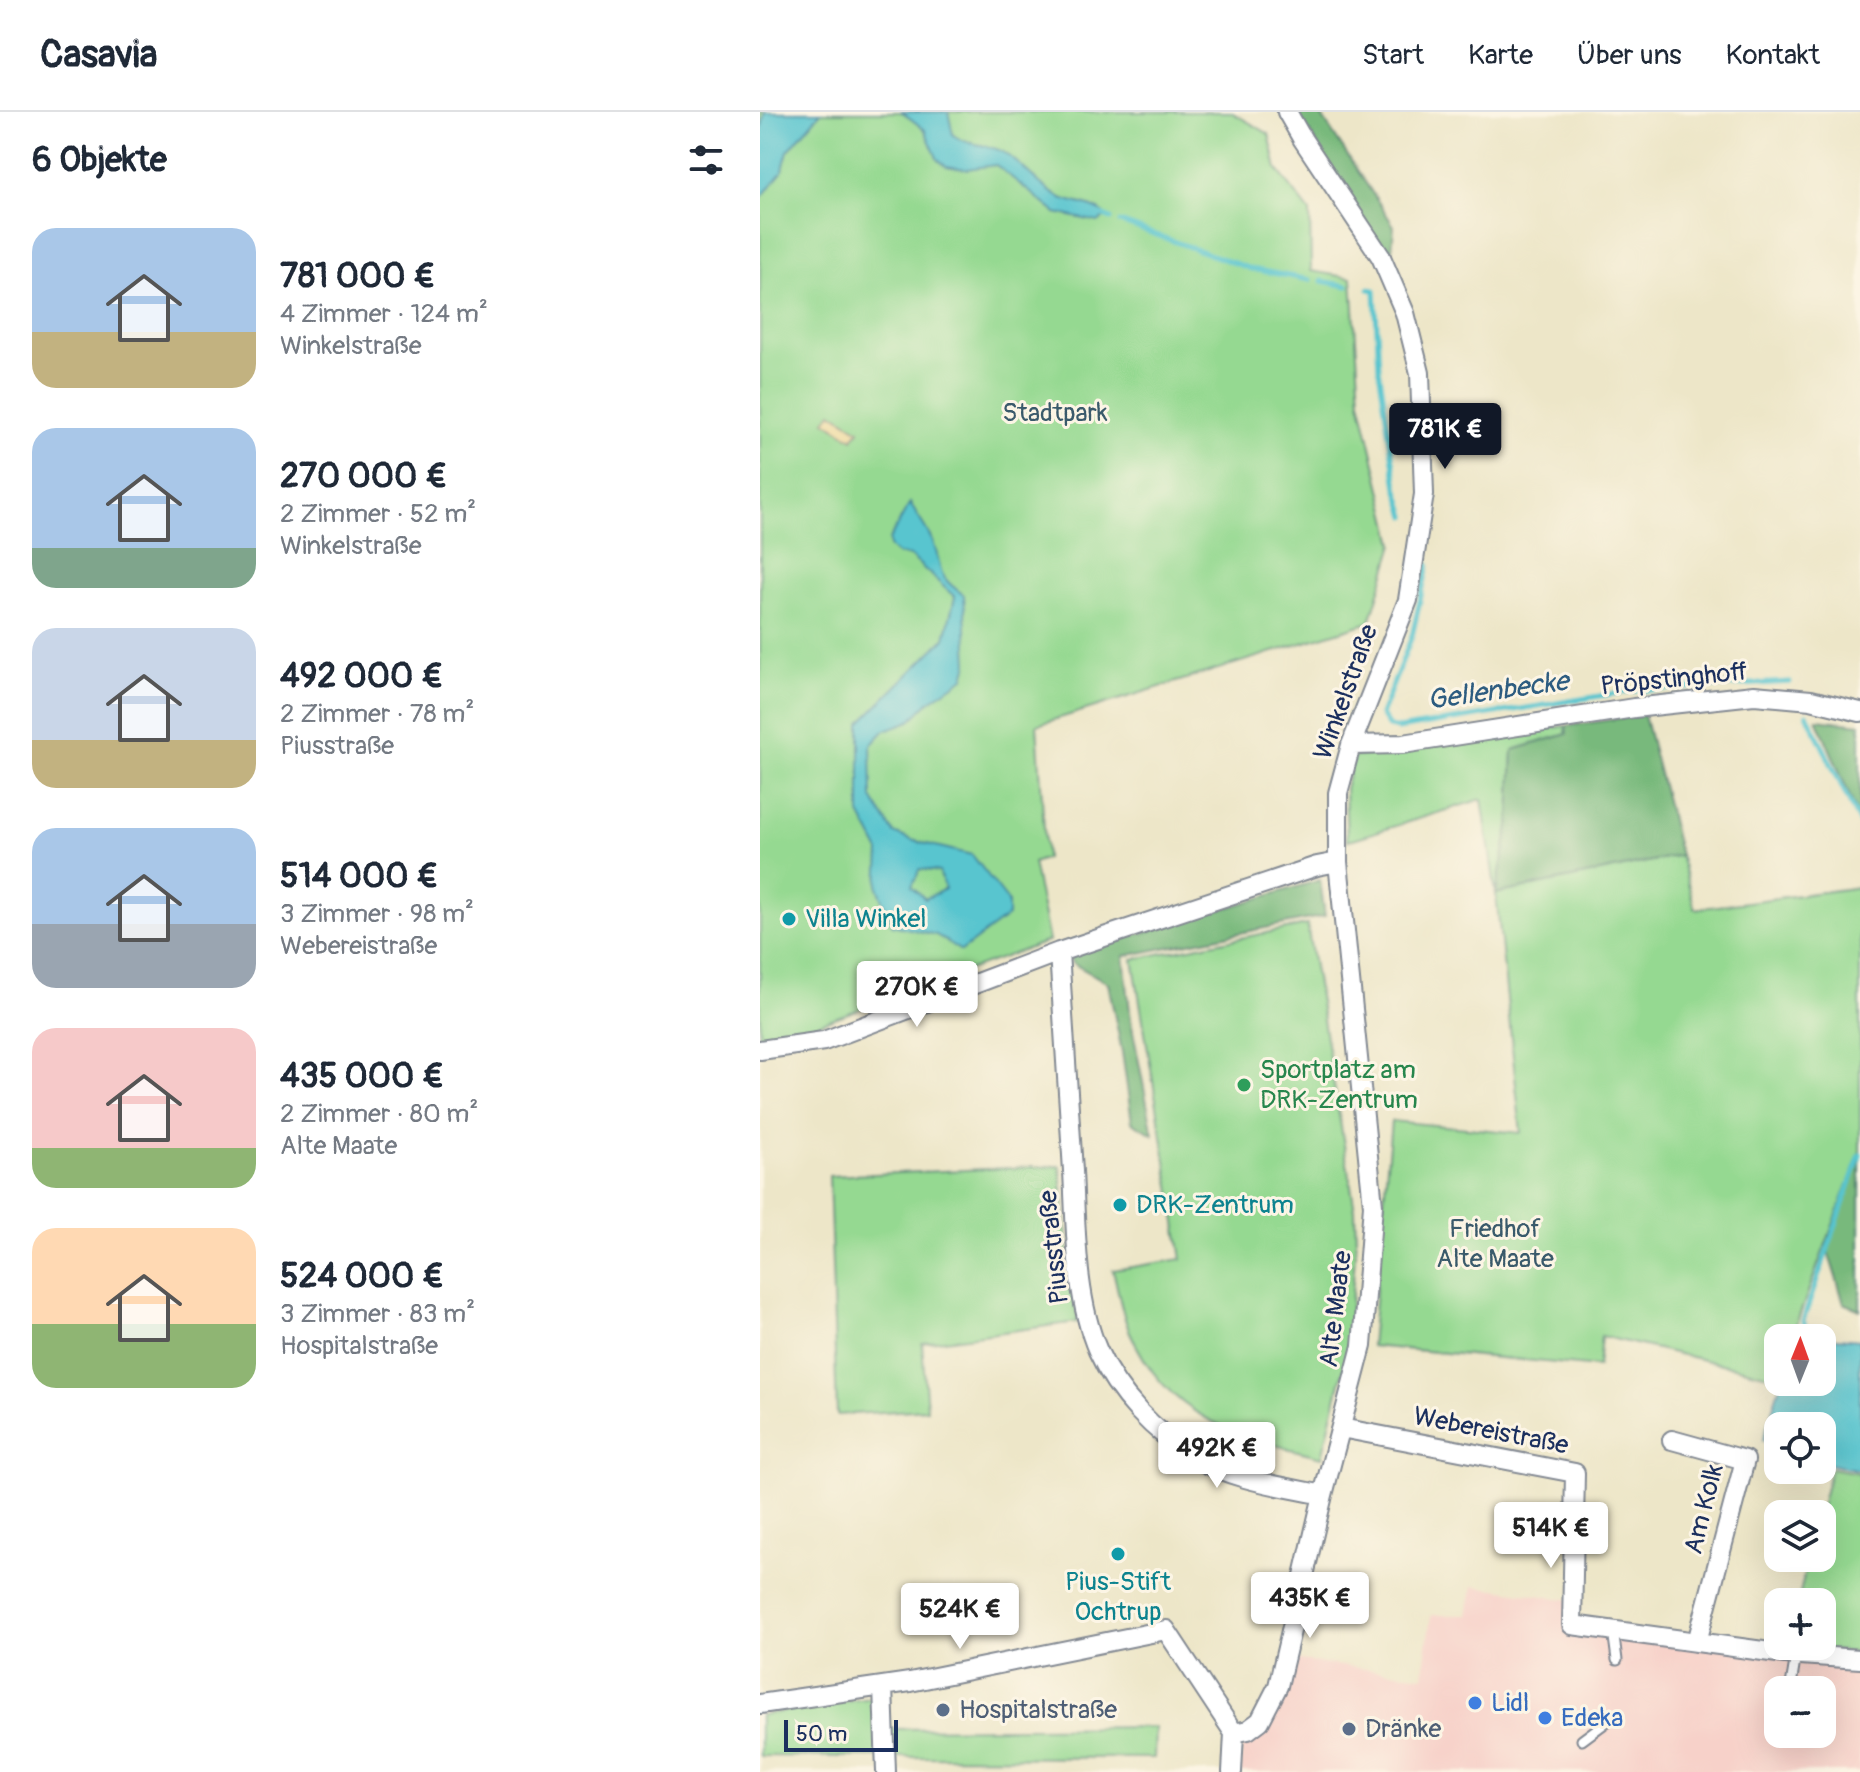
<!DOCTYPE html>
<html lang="de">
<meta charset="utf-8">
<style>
:root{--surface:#fff;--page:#f6f6f7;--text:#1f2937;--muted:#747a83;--line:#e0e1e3;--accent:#111827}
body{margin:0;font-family:Pangolin,sans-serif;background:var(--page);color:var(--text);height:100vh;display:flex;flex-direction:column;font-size:30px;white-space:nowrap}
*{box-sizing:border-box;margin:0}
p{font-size:26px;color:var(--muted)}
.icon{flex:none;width:44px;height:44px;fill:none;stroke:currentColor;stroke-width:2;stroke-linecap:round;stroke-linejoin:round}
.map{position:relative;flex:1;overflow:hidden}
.sheet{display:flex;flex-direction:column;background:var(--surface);width:760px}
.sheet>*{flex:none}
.needle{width:52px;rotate:1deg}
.buttons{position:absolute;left:1004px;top:1212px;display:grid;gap:16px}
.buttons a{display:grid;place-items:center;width:72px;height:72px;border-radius:16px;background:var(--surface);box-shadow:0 8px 32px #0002;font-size:40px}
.scale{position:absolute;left:24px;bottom:20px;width:114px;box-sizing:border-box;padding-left:8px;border:4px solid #1b2f5e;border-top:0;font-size:22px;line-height:28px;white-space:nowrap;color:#1b2f5e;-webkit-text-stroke:6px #fcf5e5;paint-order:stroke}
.price{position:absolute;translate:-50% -68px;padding:0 18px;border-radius:8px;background:#fff;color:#222;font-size:26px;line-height:52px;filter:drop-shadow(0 2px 4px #0008)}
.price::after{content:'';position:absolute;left:50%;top:48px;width:24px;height:18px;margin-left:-12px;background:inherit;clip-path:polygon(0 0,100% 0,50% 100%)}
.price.selected{background:var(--accent);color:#fff}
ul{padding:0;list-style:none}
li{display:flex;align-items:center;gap:24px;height:200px;padding:0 32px}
li span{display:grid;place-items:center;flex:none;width:224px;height:160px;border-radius:24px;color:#555}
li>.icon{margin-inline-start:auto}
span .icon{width:96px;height:96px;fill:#fffc;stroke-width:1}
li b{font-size:34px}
h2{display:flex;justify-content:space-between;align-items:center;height:96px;padding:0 32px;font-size:34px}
header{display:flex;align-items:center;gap:48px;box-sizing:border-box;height:112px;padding:0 40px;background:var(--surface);border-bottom:2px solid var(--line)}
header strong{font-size:38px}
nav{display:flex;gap:44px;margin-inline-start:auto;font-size:28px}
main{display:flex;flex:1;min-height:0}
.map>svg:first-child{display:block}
</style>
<header>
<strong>Casavia</strong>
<nav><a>Start</a><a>Karte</a><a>Über uns</a><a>Kontakt</a></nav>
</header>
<main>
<section class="sheet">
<h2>6 Objekte<svg class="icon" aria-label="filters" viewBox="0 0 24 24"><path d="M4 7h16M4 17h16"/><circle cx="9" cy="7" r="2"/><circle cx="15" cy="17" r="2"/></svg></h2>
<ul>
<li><span style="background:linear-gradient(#a9c7e8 65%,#c2b280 0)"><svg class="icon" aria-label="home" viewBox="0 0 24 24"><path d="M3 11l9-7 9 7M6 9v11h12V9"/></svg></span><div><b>781 000 €</b><p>4 Zimmer · 124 m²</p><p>Winkelstraße</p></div></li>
<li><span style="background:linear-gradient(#a9c7e8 75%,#7fa58c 0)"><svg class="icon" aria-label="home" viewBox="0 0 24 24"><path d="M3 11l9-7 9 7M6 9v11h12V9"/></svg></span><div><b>270 000 €</b><p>2 Zimmer · 52 m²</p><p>Winkelstraße</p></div></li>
<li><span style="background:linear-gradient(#c9d6e8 70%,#c2b280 0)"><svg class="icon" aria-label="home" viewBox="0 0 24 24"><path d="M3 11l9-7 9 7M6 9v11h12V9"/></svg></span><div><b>492 000 €</b><p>2 Zimmer · 78 m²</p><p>Piusstraße</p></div></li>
<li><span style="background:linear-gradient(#a9c7e8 60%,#9aa5b1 0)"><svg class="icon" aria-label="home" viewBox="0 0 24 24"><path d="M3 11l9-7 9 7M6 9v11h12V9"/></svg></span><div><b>514 000 €</b><p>3 Zimmer · 98 m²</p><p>Webereistraße</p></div></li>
<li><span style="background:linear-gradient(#f6c9c9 75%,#8fb573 0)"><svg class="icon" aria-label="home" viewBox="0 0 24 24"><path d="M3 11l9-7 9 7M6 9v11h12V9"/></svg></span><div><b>435 000 €</b><p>2 Zimmer · 80 m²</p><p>Alte Maate</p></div></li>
<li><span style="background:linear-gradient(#ffd9b3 60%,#8fb573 0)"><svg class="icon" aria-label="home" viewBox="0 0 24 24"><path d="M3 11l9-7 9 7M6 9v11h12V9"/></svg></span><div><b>524 000 €</b><p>3 Zimmer · 83 m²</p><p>Hospitalstraße</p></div></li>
</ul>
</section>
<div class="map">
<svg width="1100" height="1660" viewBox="0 0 1100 1660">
<rect width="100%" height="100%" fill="#fcf5e5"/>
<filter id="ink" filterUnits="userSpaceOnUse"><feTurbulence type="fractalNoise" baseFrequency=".0125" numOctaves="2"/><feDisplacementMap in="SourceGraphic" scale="16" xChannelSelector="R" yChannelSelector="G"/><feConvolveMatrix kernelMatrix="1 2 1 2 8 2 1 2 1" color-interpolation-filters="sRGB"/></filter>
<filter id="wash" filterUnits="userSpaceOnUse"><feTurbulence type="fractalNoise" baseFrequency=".006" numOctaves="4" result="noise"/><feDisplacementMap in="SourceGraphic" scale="32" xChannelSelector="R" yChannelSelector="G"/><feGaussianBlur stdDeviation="1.8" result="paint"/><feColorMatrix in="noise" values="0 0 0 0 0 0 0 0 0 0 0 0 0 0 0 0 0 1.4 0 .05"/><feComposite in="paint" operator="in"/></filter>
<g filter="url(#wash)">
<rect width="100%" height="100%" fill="#ede6c8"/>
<!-- built -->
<path fill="#f7d1c9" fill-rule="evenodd" d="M713 1474 811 1488 812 1512 1100 1547V1660H481L482 1627 509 1604 534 1548 663 1564 671 1503H708ZM1018 1578H1062V1622H1018Z"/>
<!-- green -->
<path fill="#95d991" stroke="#588478" stroke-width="2" d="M0 0H471L509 22 517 57 550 100 551 159 592 166 600 288 634 432 610 510 277 613 286 746 273 751 289 829 27 923 0 926Z
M806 614 807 622 753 638 750 709 736 782 920 743 935 797 1100 775V1040L1031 1226H1018L1017 1265 841 1224 838 1255 611 1234 631 1009 761 1021 736 782 722 687 587 729 585 676 594 645Z
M547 813 595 1098 596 1131 587 1242 562 1345C476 1324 407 1307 369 1218 361 1199 358 1177 353 1158L422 1147 373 847Z
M300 1054 310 1158 318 1210 162 1231 167 1297 77 1303 69 1064Z
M1071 1356 1100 1361V1541L1027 1534H1062V1490H1038L1048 1446H1062V1402H1059Z
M110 1586 114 1591 118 1645 0 1644V1603Z
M395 1615 394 1646 129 1645 128 1617Z"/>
<!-- forest -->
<path fill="#78b97b" stroke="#4a746c" stroke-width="2" d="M537 0H559L634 114 632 138 620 133Z
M884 603 920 743 736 782 750 709 753 638 807 622 806 614Z
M1057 607 1100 612V708Z
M560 768 565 804 364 844 371 909 393 1022 372 1010 362 940 348 871 312 851 308 843Z
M1100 1040V1198L1084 1191 1066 1133Z"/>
<!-- sand -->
<path fill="#eeda9e" stroke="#84847e" stroke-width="2" d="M72 300 99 318 93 327 65 309Z"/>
<!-- water -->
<path fill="#58c5cf" stroke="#3a7a96" stroke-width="2" fill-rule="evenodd" d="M5 0H61L28 39 22 60 0 87V24Z
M142 0H188L193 23C210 35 229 31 245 41 262 52 278 73 297 84 312 92 331 91 343 101L344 106 338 110 296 101 236 53 206 57 186 54 177 46 165 18Z
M150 391C157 404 167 417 173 430 184 459 174 462 204 483L208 551 204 566 170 589 150 609 125 618 111 633 112 686 134 721 151 728 212 743 248 789V804L201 839 176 823 132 813 118 775 120 740 100 702V611L185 526 195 485 150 444 137 442 129 435V428ZM160 757 179 760 185 777 165 787 152 774Z
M1054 1224 1100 1228V1358L1062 1351V1314H1018V1334L1003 1328 1021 1270H1062V1226H1053Z"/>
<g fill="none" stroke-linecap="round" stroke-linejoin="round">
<!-- stream -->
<path stroke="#58c5cf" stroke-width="5" d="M339 102 351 107
M360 110 491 157 550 168
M562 169 588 174
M609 177 615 178 619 257 637 375 646 404
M666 448 668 453 652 524 621 603 629 615 638 617 870 579 1030 570
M1047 602 1100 712
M1051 1226 1043 1209 1100 1043"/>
</g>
</g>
<g filter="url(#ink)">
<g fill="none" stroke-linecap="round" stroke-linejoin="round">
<!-- service casing -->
<g stroke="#848a93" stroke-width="13">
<path id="service" d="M853 1518 857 1548
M1031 1573 1036 1543
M822 1628 849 1608"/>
</g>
<!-- minor casing -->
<g stroke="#848a93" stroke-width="22">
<path id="minor" d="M591 633 643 632 874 596 994 583 1051 588 1100 600
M299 840C304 913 308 986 313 1059 316 1115 315 1186 338 1239 358 1283 394 1320 435 1345 472 1368 521 1374 563 1383
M0 938 64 929 299 840 557 754 578 750
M581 1316 815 1361 812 1513 1025 1542 1100 1547
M912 1328 985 1348 937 1530
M123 1574 126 1660
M0 1592 150 1570 406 1518 474 1621 472 1660
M474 1621 488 1618 500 1609 518 1574 563 1383 602 1234 613 1093 578 750V681L591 633 648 488 664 382 660 261 645 201 621 145 543 28 527 0"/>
</g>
<!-- service -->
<use href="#service" stroke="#fff" stroke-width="9"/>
<!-- minor -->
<use href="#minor" stroke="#fff" stroke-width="18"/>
</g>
</g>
<!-- markers -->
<g fill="#0f9aa8" stroke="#fcf5e5" stroke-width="3">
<circle cx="29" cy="807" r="8"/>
<circle cx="360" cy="1093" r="8"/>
<circle cx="358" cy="1442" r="8"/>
</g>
<circle fill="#2e9e5b" stroke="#fcf5e5" stroke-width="3" cx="484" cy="973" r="8"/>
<g fill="#3f7fe0" stroke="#fcf5e5" stroke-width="3">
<circle cx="715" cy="1591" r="8"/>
<circle cx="785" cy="1606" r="8"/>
</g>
<g fill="#5c6f8a" stroke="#fcf5e5" stroke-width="3">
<circle cx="183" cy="1598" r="8"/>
<circle cx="589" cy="1617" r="8"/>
</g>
<g text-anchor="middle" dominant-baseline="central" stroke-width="6" stroke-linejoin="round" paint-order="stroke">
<!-- park labels -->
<g font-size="26" fill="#3a5a6b" stroke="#fcf5e5">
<text x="295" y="301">Stadtpark</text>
<text x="735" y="1117">Friedhof<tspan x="735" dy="30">Alte Maate</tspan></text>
</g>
<!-- street labels -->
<g font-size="26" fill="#1b2f5e" stroke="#fcf5e5">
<text transform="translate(914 567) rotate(-6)">Pröpstinghoff</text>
<text transform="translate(586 580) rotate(-70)">Winkelstraße</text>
<text transform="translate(294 1135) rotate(-96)">Piusstraße</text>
<text transform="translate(576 1197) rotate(-83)">Alte Maate</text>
<text transform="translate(731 1319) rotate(11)">Webereistraße</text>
<text transform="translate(944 1397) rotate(-76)">Am Kolk</text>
</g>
<!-- culture labels -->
<g font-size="26" fill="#0d838f" stroke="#fcf5e5" text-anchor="start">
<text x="45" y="807">Villa Winkel</text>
<text x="376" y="1093">DRK-Zentrum</text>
<text x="358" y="1470" text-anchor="middle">Pius-Stift<tspan x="358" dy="30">Ochtrup</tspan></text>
</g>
<!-- leisure labels -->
<g font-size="26" fill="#27864d" stroke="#fcf5e5" text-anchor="start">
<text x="500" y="958">Sportplatz am<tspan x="500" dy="30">DRK-Zentrum</tspan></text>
</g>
<!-- shop labels -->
<g font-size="26" fill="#366cbe" stroke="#fcf5e5" text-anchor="start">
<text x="731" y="1591">Lidl</text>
<text x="801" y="1606">Edeka</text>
</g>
<!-- service labels -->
<g font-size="26" fill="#4e5e75" stroke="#fcf5e5" text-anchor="start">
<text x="199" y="1598">Hospitalstraße</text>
<text x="605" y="1617">Dränke</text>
</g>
<!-- water labels -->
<g font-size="28" font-style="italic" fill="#2d5c80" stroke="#fcf5e5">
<text transform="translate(738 579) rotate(-8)">Gellenbecke</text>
</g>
</g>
</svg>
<div class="buttons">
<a><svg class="needle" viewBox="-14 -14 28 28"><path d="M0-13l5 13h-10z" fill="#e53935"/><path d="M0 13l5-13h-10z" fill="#747a83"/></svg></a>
<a><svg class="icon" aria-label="locate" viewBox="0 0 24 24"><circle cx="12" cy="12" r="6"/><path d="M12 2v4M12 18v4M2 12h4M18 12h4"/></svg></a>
<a><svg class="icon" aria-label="layers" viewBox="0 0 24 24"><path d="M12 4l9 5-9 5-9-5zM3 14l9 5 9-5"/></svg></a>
<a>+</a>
<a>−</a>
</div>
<div class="scale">50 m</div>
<b class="price selected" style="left:685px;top:359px">781K €</b>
<b class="price" style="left:157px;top:917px">270K €</b>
<b class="price" style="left:457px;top:1378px">492K €</b>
<b class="price" style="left:791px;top:1458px">514K €</b>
<b class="price" style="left:550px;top:1528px">435K €</b>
<b class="price" style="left:200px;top:1539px">524K €</b>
</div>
</main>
